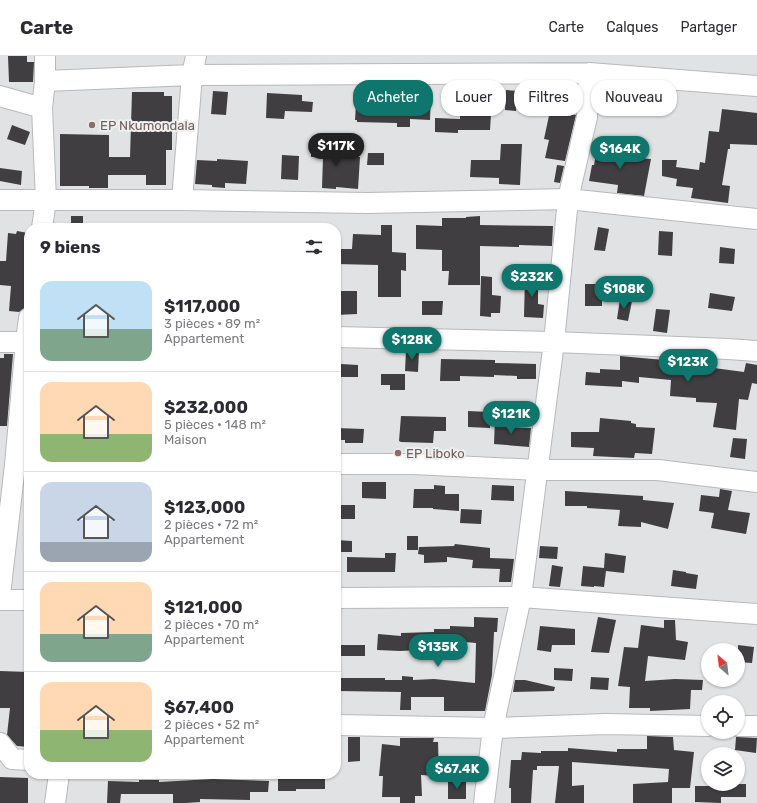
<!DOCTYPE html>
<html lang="fr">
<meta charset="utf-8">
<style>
:root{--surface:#fff;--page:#f2f2f3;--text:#2b2b33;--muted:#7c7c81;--line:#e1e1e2;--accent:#0f766e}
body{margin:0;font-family:Rubik,sans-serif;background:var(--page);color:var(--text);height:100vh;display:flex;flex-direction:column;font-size:15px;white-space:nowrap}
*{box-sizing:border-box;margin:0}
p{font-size:13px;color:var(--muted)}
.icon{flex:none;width:22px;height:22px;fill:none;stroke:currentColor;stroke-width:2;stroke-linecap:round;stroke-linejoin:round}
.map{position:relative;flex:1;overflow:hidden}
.drawer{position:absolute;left:24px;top:167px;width:317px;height:556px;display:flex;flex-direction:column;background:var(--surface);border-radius:16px;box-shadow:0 1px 3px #0004}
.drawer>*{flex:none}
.hud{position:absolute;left:353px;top:24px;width:344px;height:36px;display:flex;gap:8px}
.needle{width:26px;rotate:332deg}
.fabs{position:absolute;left:701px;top:587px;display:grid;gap:8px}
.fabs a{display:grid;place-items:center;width:44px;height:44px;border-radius:50%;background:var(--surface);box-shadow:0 1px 3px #0004;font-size:20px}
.price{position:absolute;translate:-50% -34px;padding:0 9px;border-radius:14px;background:var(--accent);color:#fff;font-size:13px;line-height:26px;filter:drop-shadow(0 1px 2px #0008)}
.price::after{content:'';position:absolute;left:50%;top:24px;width:12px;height:9px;margin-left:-6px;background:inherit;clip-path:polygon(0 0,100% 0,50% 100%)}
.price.active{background:#222;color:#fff}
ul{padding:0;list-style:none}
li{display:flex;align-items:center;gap:12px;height:100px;padding:0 16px}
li+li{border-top:1px solid var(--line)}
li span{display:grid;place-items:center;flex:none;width:112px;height:80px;border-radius:12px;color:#555}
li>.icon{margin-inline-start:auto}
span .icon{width:48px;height:48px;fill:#fffc;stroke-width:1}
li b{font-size:17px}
h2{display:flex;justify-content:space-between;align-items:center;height:48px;padding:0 16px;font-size:17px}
.chip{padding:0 14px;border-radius:16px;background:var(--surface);box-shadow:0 1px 3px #0004;font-size:14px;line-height:36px}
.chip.active{background:var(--accent);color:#fff}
header{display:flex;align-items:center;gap:24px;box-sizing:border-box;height:56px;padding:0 20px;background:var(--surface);border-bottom:1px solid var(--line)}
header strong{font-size:19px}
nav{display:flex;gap:22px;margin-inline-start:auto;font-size:14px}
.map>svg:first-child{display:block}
</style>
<header>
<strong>Carte</strong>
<nav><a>Carte</a><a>Calques</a><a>Partager</a></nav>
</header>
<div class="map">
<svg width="757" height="747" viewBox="0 0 757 747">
<rect width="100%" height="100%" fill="#e0e2e3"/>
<!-- building -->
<path fill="#403e40" d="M8 0H27V6H34L33 26H9Z
M506 34 518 35 516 55 505 54Z
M213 35 228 36 226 59 211 58Z
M132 36H164V40H172V94H166V129H146V119H108V132H89V130H60V78L109 79V101H130Z
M267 37 302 39V45L313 46 312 56 285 55 284 63 266 62Z
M385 37 431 38 430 64 410 63V71H397V67L357 66V64H355L356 49 384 51Z
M722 53 757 57V89L730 88V93H728L722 129 730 130 728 147 691 142 693 132 676 130 677 123 662 120V104H677L676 111 699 114 700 106 705 107 709 75 719 76Z
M550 55 576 59 565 105 545 102 549 84 544 83Z
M460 58H491L490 74H458V77L435 76V62L460 63Z
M12 69 30 76 25 89 7 83Z
M311 84 334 85V101H360L358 133 336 131V133L322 132 323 101H311Z
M598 87 622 91 620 101 651 103 644 140 617 137 618 129 589 125 592 109H594Z
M501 88H522L520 129 499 128V122L470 121 471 104H500Z
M368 97H384V109H367Z
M282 99 299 100 298 124 281 123Z
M217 103 248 105 246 128 225 127V132L212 131V129L195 128 197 104 217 105Z
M557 109 564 110 560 127 554 126Z
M0 112 22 115 21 129 0 125Z
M71 160H83V172H71Z
M480 160V169L553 170 552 190 519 189V191L480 190V229H448L449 215H442V194L416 193V169L442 170V162H466V161Z
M381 169H392V196L406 197V215L401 214V241H378V209L336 208V193H352L353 178 381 179Z
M598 171 609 173 605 195 594 194Z
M17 175 28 177 25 196H27L25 240 27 241 26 251 19 256 9 255 11 230 0 229V205H6L8 177 16 178Z
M659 175 673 176 672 200 658 199Z
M720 191 735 193 734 208 719 207Z
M525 219H538V248L544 249 543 262 524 261Z
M481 220 492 221V239L501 240 500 257H491V261L480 260Z
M585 228H602V250H585Z
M336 235H357V258L336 259Z
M710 237 735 241 732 255 708 252Z
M620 243 632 245 628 265 617 263Z
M422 245H443L442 259H422Z
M656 253 670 254 667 277 653 275Z
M406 294H419L418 316 405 315Z
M4 298H13L7 370H0V302H4Z
M620 300 664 304V306L697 309 698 307 714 308V312L744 316 746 307 757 309V328L752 327 748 344 739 343 736 374 713 371 717 347 696 346V342L670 340 671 324 639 321V327L622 325V331L585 329 586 316 600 317V313L620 314Z
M441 303 495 304V307L536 308V323H517V320L494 319V321L460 320V325H440Z
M341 308 358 309V321H340Z
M381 318H405V334H390V329H381Z
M468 355 490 356V372L468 371Z
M401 360 446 361V375H434L433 387 401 386 399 385Z
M495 362 507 363 506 371 531 372 529 391 494 388Z
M600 362 631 365V367L636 368V371L655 372 652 398 635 397 634 402 593 400 594 392 571 391V376H599Z
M336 372 364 373 363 387H345V384H336Z
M733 382 747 383 745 403 730 401Z
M362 426H386V443L362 442Z
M434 429 445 430V438H459V455L433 453V452H413L414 433H434Z
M492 429 514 430V445L491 444Z
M720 433 732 435 728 454 750 457 746 478 711 472 714 457 699 455 701 439 719 441Z
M565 435 643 440V444L674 447 668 473 641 466V471L618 470 620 454 587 452V450H565Z
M336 449H355V463H336Z
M461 453 482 454 481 468 460 467Z
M407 480H418V494H407Z
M336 484 352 485V496H336Z
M455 488 490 492V502L514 503 511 526H499L500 513 472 512 473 504 447 501V506L424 507V499L418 498 419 491 454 490Z
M540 490 558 491 557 503 539 502Z
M385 497H396L395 516H347V501L385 502Z
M605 497 626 500 624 517 606 515 604 531 594 530V531L581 530 583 510 604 512Z
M552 509 563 511 560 531 549 530Z
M673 514 686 516V517L698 519 696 533 671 530Z
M474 561 498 562 497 576H494L492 619 485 655H444V641H411V654H400L401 636 338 635V622H385V624H402V620L413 621V624L434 623 475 627 476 587 442 584V593L400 595 377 594 378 578 401 580V577L434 576V573H450V570L474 571Z
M598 561 616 564 609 597 591 596Z
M664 564H675L676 584 688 586 685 604 648 600 645 625 675 623 703 624 702 634H691L690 653 650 655V652H629L630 631 618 630 624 591 638 592 641 569 664 572Z
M540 570 575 573V589H552L551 596 537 594Z
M336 589H365V600H336Z
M738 589 754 591 752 607 738 606Z
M554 612 573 613 572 625 554 624Z
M0 615 29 616V691L17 690 7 679 10 652H0Z
M591 621 609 622 608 634 590 633Z
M515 624H525L555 631 554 635 513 636Z
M647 680 673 681 674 694 694 696 690 732H672V747H633V728L668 726 669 713 572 706V730L584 729V747H555L559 710H537V714H533L531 747H511V732H509L511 704H521L522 696 541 697V695H568V692L617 696V693H647Z
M348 681H360V705L348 706Z
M736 681 757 682 756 697 735 694Z
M400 682H434L433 686H438L439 720 421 719 422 740H415V747H400V741H382L383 720H379L382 688 400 690Z
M0 721 28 722V747H0Z
M306 721 325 722V733H296V735H278V722Z
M213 723 269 725 268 736H250V744L200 743V746L186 747H173V738H121L120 747H107L108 725 139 726V724H159V726Z
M448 725H466V743H448Z
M726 728H746V741H721V747L695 746V730H726Z"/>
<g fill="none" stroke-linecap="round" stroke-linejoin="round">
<!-- minor casing -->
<g stroke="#b8b9bb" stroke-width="22">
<path id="minor" d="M45 25 192 19 589 17 757 30
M0 40 42 52
M0 144H182L367 147 568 143 757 163
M182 144 192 19 196 0
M42 172 46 144 42 52 45 25V0
M336 281 554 286 728 293 757 295
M0 286H29
M336 408H413L538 414H658L757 426
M0 539 15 409 26 286 29 262
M336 542 521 541 757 558
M0 544H29
M336 669 493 672 606 668 708 670
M738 670H757
M0 687 12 703 29 704
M55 747 59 718
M484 747 493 672 521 541 554 286 568 143 587 61 589 17"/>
</g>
<!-- minor -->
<use href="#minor" stroke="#fff" stroke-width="20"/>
</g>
<!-- markers -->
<g fill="#8d6e63" stroke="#edeff0" stroke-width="1.5">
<circle cx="92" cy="69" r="4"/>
<circle cx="398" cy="397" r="4"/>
</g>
<g text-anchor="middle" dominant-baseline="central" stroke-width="4" stroke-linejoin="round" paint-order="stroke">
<!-- education labels -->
<g font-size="13" fill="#785e54" stroke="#edeff0" text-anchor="start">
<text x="100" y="69">EP Nkumondala</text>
<text x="406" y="397">EP Liboko</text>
</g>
</g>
</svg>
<div class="fabs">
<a><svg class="needle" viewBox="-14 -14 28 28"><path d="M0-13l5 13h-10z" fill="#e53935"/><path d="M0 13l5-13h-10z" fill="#7c7c81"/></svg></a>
<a><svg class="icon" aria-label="locate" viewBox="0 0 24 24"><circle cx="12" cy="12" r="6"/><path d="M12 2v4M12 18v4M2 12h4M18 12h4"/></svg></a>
<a><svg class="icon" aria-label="layers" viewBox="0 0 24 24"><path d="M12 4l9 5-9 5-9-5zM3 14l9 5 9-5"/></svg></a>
</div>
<b class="price active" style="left:336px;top:111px">$117K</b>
<b class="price" style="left:620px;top:114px">$164K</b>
<b class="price" style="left:532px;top:242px">$232K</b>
<b class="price" style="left:624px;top:254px">$108K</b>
<b class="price" style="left:412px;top:305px">$128K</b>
<b class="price" style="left:688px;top:327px">$123K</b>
<b class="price" style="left:511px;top:379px">$121K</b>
<b class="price" style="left:438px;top:612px">$135K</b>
<b class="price" style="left:457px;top:734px">$67.4K</b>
<div class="hud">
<a class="chip active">Acheter</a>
<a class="chip">Louer</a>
<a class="chip">Filtres</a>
<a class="chip">Nouveau</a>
</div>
<section class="drawer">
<h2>9 biens<svg class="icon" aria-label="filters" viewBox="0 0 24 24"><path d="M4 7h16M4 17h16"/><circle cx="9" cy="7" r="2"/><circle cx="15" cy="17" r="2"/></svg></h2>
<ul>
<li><span style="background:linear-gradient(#bfe0f5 60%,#7fa58c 0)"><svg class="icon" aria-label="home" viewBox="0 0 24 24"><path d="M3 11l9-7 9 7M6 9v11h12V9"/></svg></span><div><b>$117,000</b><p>3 pièces · 89 m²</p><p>Appartement</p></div></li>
<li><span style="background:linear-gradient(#ffd9b3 65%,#8fb573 0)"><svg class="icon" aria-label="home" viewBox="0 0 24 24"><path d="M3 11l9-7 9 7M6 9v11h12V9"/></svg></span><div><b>$232,000</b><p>5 pièces · 148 m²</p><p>Maison</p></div></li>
<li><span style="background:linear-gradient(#c9d6e8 75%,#9aa5b1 0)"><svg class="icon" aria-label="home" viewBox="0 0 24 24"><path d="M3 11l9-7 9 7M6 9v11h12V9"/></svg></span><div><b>$123,000</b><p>2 pièces · 72 m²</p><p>Appartement</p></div></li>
<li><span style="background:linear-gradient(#ffd9b3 65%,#7fa58c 0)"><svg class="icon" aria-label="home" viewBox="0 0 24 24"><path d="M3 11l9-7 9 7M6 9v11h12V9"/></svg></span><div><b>$121,000</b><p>2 pièces · 70 m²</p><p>Appartement</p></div></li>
<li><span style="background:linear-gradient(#ffd9b3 60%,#8fb573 0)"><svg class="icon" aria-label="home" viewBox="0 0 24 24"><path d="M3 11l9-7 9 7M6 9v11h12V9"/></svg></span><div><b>$67,400</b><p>2 pièces · 52 m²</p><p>Appartement</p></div></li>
</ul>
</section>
</div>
